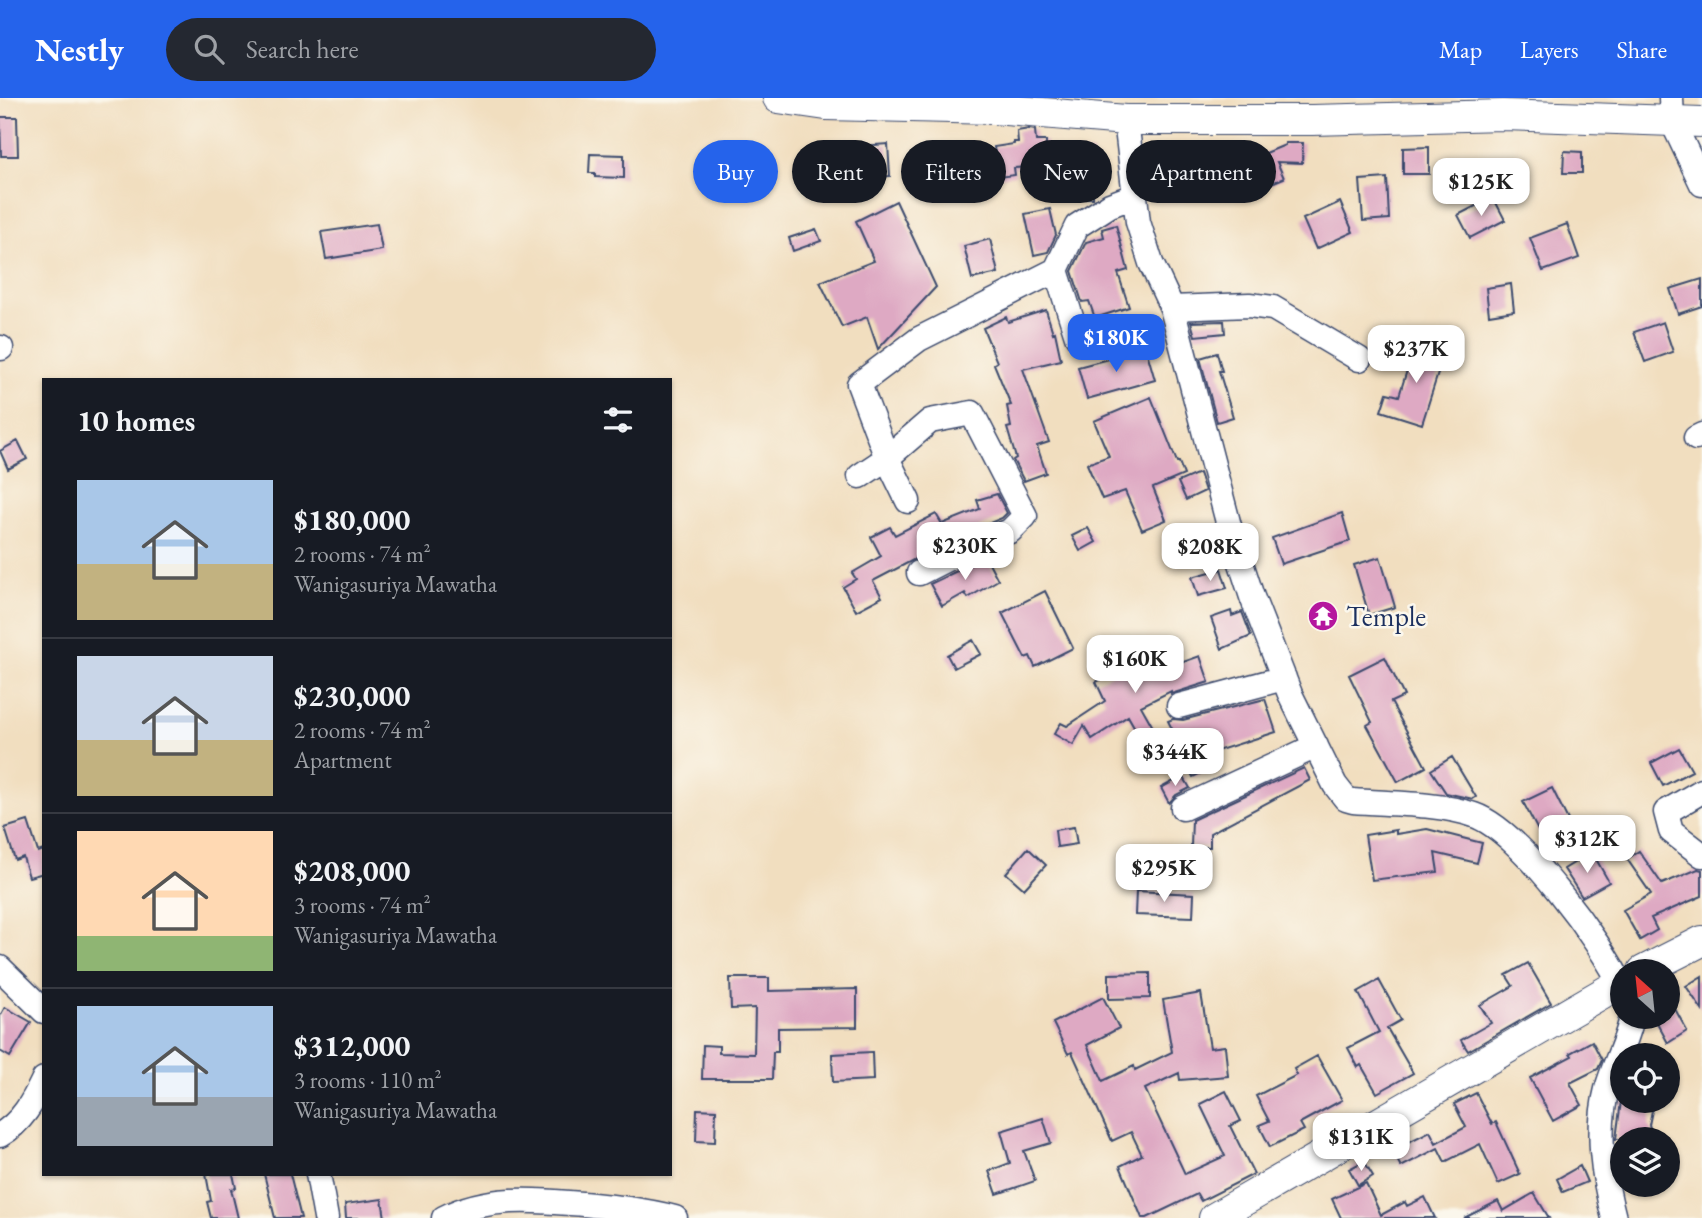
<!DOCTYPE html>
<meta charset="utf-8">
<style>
:root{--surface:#171b24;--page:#242831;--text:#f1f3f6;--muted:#9ea1a6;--line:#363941;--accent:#2563eb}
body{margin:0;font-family:"EB Garamond",serif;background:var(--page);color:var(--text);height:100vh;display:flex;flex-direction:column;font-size:26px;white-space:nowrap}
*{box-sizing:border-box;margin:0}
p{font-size:23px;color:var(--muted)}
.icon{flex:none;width:38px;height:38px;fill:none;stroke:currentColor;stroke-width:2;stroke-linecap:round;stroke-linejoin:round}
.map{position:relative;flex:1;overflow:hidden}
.side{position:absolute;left:42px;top:280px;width:630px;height:798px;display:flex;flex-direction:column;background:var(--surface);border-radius:0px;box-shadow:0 2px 5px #0004}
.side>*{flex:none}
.top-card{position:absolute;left:693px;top:42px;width:665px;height:63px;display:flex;gap:14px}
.needle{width:46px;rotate:333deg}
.buttons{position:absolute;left:1610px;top:861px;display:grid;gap:14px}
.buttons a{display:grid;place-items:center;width:70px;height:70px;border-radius:50%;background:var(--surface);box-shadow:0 2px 5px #0004;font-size:35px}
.price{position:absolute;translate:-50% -60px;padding:0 16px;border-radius:14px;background:#fff;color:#222;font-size:23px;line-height:46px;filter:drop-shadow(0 2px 4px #0008)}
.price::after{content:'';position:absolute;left:50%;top:42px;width:21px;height:16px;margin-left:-10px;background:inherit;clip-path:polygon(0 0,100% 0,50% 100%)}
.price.selected{background:var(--accent);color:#fff}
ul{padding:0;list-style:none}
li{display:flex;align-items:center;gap:21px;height:175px;padding:0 35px}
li+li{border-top:2px solid var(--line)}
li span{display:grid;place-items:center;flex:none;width:196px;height:140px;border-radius:0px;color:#555}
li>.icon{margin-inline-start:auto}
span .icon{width:84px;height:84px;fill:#fffc;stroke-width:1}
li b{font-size:30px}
h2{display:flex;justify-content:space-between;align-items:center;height:84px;padding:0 35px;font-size:30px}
.chip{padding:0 24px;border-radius:32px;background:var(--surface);box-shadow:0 2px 5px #0004;font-size:24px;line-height:63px}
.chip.selected{background:var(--accent);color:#fff}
header{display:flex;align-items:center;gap:42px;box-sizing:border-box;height:98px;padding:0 35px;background:var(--accent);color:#fff}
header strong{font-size:33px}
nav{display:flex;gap:38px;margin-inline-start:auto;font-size:24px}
.search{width:490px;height:63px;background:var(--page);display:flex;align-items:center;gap:18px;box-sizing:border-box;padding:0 24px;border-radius:38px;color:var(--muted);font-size:26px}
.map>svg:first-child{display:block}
</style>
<header>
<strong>Nestly</strong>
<div class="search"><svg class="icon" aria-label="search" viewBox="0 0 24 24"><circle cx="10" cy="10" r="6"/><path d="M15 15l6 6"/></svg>Search here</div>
<nav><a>Map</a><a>Layers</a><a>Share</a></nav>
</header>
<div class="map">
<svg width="1702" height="1120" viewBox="0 0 1702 1120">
<rect width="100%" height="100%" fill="#fbf7ec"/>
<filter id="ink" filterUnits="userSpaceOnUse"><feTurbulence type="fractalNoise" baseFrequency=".0143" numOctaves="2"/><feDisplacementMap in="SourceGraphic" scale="14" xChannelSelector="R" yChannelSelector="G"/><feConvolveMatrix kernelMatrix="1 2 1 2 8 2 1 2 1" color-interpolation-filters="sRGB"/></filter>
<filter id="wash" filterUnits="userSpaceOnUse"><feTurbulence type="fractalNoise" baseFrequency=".00686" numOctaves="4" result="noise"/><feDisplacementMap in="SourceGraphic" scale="28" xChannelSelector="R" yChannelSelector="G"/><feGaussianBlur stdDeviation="1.57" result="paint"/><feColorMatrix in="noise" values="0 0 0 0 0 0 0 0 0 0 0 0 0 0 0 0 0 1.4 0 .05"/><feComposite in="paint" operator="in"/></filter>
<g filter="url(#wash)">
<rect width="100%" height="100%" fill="#f1debf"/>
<g id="blocks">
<!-- building -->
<path fill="#dea9c3" d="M0 19H17L18 58H1Z
M1029 31 1035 32 1036 43H1046V53L1093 54V100H1065L1066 67 1014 70 1015 77 998 79 994 49 1014 46V44H1018L1017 33Z
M1285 45H1303L1302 65 1277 64 1284 80 1267 87 1257 63H1247L1285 47Z
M888 46 890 78 863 79 861 48Z
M1429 49V76H1403V50Z
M1564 53 1582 54V75H1563Z
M590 56 624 57V80L595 79V75H589Z
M1387 80 1389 121 1363 123 1360 82Z
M1493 99 1505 122 1470 140 1458 117Z
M896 103 936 189 878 251 867 219 842 229 820 184 874 163 856 123Z
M1340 104 1353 134 1316 151 1303 121Z
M1050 111 1056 137 1048 154 1034 157 1025 116Z
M377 126 382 152 326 161 321 134Z
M1567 126 1579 160 1543 173 1530 140Z
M1116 127 1128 172 1118 175 1129 209 1095 220 1089 203 1082 204 1072 173 1086 144 1104 139 1102 131Z
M816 131 821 143 793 153 789 140Z
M990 141 998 175 972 181 964 148Z
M1702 181V208L1678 216 1670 191Z
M1511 186 1514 213 1489 217 1486 190Z
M1046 212 1053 235 1055 234 1061 262 1023 271 1049 344 1037 348 1046 375 1024 383 1013 362 1016 360 1007 330 1011 329 1007 308 1011 307 994 266 997 264 983 230 1006 219 1008 224Z
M1224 223 1225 235 1195 238 1191 224Z
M1663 224 1673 254 1645 264 1634 234Z
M1408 248 1443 253 1440 269 1422 326 1381 313 1387 295 1399 298 1408 269 1405 268Z
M1146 251 1155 282 1087 301 1078 269Z
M1217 255 1222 273H1219L1233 319 1217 324 1200 260Z
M1151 299 1177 364H1179L1184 377 1153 390 1166 422 1142 432 1125 393 1102 401 1087 366 1109 358 1094 323Z
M18 343 27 361 8 371 0 353Z
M1199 375 1205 393 1186 402 1178 384Z
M997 396 1007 415 1002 420 961 437 873 483 882 499 856 513 843 489 856 481 852 475 881 458 871 439 890 429 895 437 936 416 942 426 980 411 977 402Z
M1342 415 1350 443 1281 466 1272 440Z
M1088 430 1096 444 1080 453 1072 438Z
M986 459 998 482 968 500 965 495 942 508 930 486Z
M1380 459 1395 509 1369 517 1354 467Z
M1221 471 1227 490 1198 498 1192 479Z
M1045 493 1073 550 1035 569 1030 558 1025 560 1002 515Z
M1231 513 1232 518 1242 514 1251 538 1222 551 1211 520Z
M973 542 981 556 954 570 947 557Z
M1153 552 1161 572 1200 558 1209 584 1171 596V593L1141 608 1154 631 1140 639 1128 618 1092 641 1084 628 1073 647 1054 636 1061 625 1067 628 1105 603 1096 584 1126 569 1124 564Z
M1385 559 1404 598 1391 604 1426 669 1398 684 1367 627 1372 624 1349 577Z
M1265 601 1276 634 1204 657 1211 670 1193 679 1181 655 1184 654 1168 623 1173 621 1183 622Z
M1679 650 1692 673 1663 688 1651 665Z
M1452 659 1476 699 1473 701 1446 695 1431 672Z
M1304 670 1310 682 1210 735V749H1191L1192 722Z
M1183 678 1190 690 1176 697 1169 705 1161 690Z
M1552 690 1572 730 1544 744 1523 704Z
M28 723 38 754 44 752V775L29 779 23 759 15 762 5 730Z
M1074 729 1077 746 1057 749 1055 732Z
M1427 731 1482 745 1477 765 1435 755 1438 774 1372 782 1365 737 1396 732V736Z
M1028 750 1046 767 1024 791 1006 775Z
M1639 753 1662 786 1698 771 1702 772V798L1651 820 1657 832 1640 842 1623 812 1651 796 1627 761Z
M1592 754 1609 784 1582 799 1564 771Z
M1136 793 1194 796 1193 819 1135 817Z
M1528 865 1551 905 1468 953 1461 942 1491 925 1480 907 1513 888 1506 877Z
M1150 875V900L1109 901V876Z
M1702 878V912L1686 888Z
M730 880H769V893L857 891V929L778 930V954H773L772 981H702L703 947 719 948V955L754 956 755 910 731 911Z
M1379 882 1401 922 1387 930 1413 975 1377 995 1361 967 1358 969 1348 950 1379 934 1358 894Z
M1201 895 1210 950 1225 948 1228 978 1180 982 1179 975 1145 991 1185 1076 1225 1058 1200 1006 1226 993 1241 1023 1230 1028 1254 1076 1201 1103 1197 1096 1147 1120H1142L1120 1068 1142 1057 1131 1034 1112 1043 1072 954 1068 956 1053 925 1103 899 1119 930 1087 947 1103 983 1134 968 1135 972 1172 954 1163 902Z
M1668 898 1687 933 1668 945 1654 919H1668Z
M5 909 31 924 10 959 0 953V918Z
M1592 943 1602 962 1598 971 1570 985 1582 1007 1553 1023 1530 980 1572 958 1570 955Z
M872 954 873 982 833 984 832 956Z
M1317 958 1342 1002 1300 1025 1304 1032 1270 1049 1259 1027 1269 1023 1256 998 1297 977 1294 971Z
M1476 995 1492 1026 1496 1024 1520 1076 1498 1086 1480 1046 1445 1064 1438 1050 1401 1069 1388 1045 1401 1039 1405 1046 1430 1033 1436 1045 1466 1029 1454 1006Z
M1621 1003H1654L1649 1027 1655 1041H1616Z
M697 1011 716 1012 715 1044 696 1043Z
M1043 1020 1051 1045 1024 1053 1035 1083 997 1096 989 1073 1010 1065 1001 1033Z
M1364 1063 1373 1078 1358 1087 1349 1071Z
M1580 1068 1587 1084 1563 1094 1557 1081Z
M206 1076H233L236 1090 231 1091 238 1120H211L207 1104 211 1103Z
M264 1076H290L301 1120H275Z
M1366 1085 1381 1117 1405 1104 1407 1108 1425 1099 1435 1120H1341L1332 1101Z
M1534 1095 1549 1120H1464L1498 1103 1503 1113Z
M382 1101 385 1120H346L345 1106Z"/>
</g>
</g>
<g filter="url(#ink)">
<use href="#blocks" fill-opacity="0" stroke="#3b496d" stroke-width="2"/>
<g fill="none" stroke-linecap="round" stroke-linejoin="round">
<!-- minor casing -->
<g stroke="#3b496d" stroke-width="27">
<path id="minor" d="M1671 0 1672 23 1702 86
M1126 22 1138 124 1151 165 1172 210 1229 428 1252 499 1290 596 1335 687 1346 701 1353 703C1390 706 1440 705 1474 717 1520 733 1602 845 1622 889
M1172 210 1249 207 1273 210 1359 261
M1077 238 1056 172 1077 128 1110 107 1134 98
M0 250H1
M1696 340 1702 337
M860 378 887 360 930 323 972 315 1025 418 1010 433 968 450 919 475
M908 403 887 360 859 286 919 241 1056 172
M1179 608 1284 580
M1702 693 1666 714 1671 733 1702 757
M1183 710 1316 648
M0 870 44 913
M0 1037C22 1024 33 1004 44 981
M318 1076 326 1120
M444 1120C488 1097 536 1102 583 1106 614 1109 645 1112 675 1120
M1614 1120C1603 1078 1596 1033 1607 991 1614 966 1627 944 1632 919"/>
</g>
<!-- major casing -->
<g stroke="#3b496d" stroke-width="32">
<path id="major" d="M778 0 826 7 994 11 1126 22H1312L1503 17 1702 24
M1643 873 1702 843
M1214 1120 1622 884"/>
</g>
<!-- minor -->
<use href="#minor" stroke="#fff" stroke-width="24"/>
<!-- major -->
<use href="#major" stroke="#fff" stroke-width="30"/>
</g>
</g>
<!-- icons -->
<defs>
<g id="temple-disc" transform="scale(1.575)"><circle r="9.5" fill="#b5179e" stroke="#fbf7ec"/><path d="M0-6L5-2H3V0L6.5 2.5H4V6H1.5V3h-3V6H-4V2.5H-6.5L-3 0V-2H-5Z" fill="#fff"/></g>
</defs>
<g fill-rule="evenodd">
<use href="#temple-disc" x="1323" y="518"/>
</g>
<g text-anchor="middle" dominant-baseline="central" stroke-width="5" stroke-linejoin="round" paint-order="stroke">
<!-- poi labels -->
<g font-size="28" fill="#1b2f5e" stroke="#fbf7ec" text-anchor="start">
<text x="1346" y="518">Temple</text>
</g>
</g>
</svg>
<div class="buttons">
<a><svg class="needle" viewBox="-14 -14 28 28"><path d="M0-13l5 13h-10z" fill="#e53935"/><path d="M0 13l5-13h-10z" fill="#9ea1a6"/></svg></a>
<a><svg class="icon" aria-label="locate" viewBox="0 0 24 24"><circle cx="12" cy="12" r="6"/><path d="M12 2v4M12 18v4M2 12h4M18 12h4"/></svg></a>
<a><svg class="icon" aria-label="layers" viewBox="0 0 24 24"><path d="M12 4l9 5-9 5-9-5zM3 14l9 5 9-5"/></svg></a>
</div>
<b class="price" style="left:1481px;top:120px">$125K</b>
<b class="price selected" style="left:1116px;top:276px">$180K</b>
<b class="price" style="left:1416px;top:287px">$237K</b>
<b class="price" style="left:965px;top:484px">$230K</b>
<b class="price" style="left:1210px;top:485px">$208K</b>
<b class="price" style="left:1135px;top:597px">$160K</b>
<b class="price" style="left:1175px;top:690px">$344K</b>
<b class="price" style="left:1587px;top:777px">$312K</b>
<b class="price" style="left:1164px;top:806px">$295K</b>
<b class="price" style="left:1361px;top:1075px">$131K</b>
<div class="top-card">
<a class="chip selected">Buy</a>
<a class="chip">Rent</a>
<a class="chip">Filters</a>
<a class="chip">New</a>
<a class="chip">Apartment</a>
</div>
<section class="side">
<h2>10 homes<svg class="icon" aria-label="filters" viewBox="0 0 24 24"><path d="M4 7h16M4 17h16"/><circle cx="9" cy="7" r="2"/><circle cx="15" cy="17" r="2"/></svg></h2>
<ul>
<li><span style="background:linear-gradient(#a9c7e8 60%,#c2b280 0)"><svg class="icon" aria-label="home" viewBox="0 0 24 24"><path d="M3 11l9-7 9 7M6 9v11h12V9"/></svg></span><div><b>$180,000</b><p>2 rooms · 74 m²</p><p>Wanigasuriya Mawatha</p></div></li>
<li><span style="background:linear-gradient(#c9d6e8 60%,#c2b280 0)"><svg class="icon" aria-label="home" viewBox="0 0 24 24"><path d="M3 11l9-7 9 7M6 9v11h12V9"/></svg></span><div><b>$230,000</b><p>2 rooms · 74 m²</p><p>Apartment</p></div></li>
<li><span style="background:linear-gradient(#ffd9b3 75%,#8fb573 0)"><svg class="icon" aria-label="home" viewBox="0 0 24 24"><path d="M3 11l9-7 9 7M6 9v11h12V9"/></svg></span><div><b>$208,000</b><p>3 rooms · 74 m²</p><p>Wanigasuriya Mawatha</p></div></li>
<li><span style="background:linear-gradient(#a9c7e8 65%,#9aa5b1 0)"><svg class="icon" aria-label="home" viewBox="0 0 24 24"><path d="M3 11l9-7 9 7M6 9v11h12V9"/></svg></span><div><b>$312,000</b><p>3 rooms · 110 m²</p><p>Wanigasuriya Mawatha</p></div></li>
</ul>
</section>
</div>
